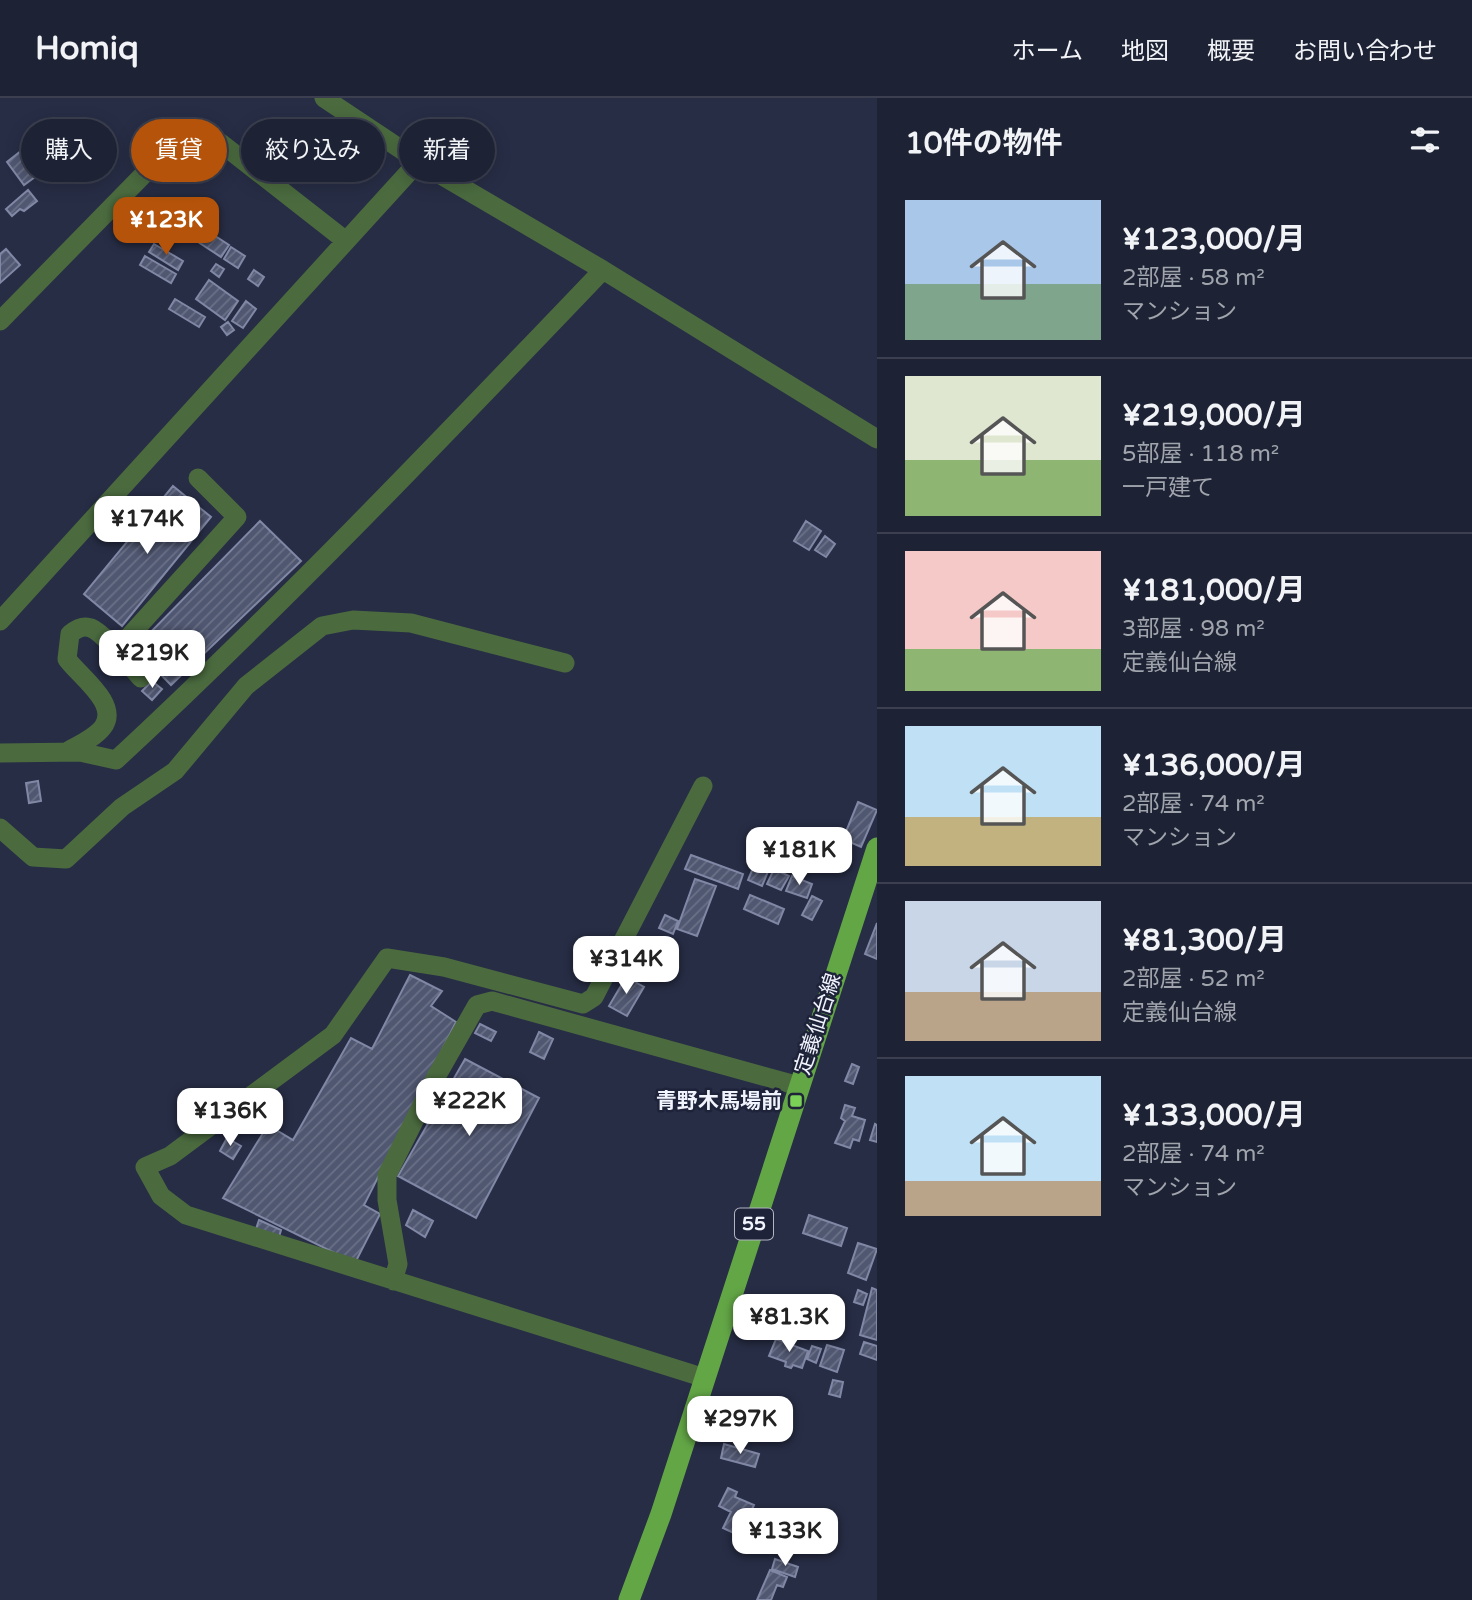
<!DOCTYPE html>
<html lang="ja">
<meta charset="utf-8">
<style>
:root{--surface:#1d2234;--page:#252a3c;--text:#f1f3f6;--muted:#a0a4ac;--line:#3b3f4f;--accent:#b45309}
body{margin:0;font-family:"Varela Round","Noto Sans JP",sans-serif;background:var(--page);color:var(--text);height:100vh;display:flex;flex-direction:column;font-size:26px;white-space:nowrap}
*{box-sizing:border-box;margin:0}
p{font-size:23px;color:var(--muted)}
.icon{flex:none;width:38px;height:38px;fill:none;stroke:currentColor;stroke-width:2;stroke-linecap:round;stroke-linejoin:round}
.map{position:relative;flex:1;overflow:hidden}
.panel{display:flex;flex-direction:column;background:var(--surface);width:595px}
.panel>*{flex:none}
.banner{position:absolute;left:21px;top:21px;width:665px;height:63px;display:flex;gap:14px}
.price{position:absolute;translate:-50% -60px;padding:0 16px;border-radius:14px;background:#fff;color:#222;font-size:23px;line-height:46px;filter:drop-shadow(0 2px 4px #0008)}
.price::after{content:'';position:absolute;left:50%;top:42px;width:21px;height:16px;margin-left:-10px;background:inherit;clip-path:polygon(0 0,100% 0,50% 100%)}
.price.current{background:var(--accent);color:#fff}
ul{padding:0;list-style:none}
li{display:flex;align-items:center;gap:21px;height:175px;padding:0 28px}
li+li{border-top:2px solid var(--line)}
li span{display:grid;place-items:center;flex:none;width:196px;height:140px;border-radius:0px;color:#555}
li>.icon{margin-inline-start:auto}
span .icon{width:84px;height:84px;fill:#fffc;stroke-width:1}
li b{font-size:30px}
h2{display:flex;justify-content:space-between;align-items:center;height:84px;padding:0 28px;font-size:30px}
.chip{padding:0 24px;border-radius:32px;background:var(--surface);box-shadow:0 4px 18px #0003,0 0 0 2px var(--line);font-size:24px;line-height:63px}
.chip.current{background:var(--accent);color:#fff}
header{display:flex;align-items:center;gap:42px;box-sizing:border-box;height:98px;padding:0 35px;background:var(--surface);border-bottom:2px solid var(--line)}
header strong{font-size:33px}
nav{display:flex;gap:38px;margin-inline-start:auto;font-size:24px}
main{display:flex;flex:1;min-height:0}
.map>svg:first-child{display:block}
</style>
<header>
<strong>Homiq</strong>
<nav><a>ホーム</a><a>地図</a><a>概要</a><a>お問い合わせ</a></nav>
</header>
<main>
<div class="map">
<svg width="877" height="1502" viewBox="0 0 877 1502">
<defs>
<pattern id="building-hatch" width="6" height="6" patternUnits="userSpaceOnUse" patternTransform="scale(1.75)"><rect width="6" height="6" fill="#505771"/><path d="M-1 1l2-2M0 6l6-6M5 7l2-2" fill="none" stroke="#6a7086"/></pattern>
</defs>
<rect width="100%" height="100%" fill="#272d45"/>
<!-- building -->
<path fill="url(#building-hatch)" stroke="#8088a5" stroke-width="2" d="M21 53 39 76 24 87 7 64Z
M342 59 350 69 333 83 325 73Z
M28 92 37 103 24 113 20 111 12 118 6 111Z
M189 113 203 121 192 139 178 131Z
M203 130 229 147 221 159 195 142Z
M154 146 183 163 178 172 149 154Z
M231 149 245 158 238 170 224 161Z
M6 151 20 167 0 185V156Z
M145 158 176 176 171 185 140 167Z
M216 166 224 171 219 179 211 173Z
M254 172 264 179 258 188 248 181Z
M209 182 238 203 225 222 196 201Z
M175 201 205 219 199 229 169 211Z
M246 203 256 211 243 230 232 223Z
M228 224 234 232 227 237 221 229Z
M173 388 211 419 122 528 84 496Z
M260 423 301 463 171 587 135 550Z
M806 423 821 433 809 452 794 443Z
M825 438 835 446 826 459 815 452Z
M152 583 162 591 152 602 142 593Z
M38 683 41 703 29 705 26 685Z
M858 704 877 712 861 749 843 741Z
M691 757 743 776 738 791 685 771Z
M758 758 772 764 762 788 748 782Z
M774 771 789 778 781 792 767 786Z
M792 778 812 786 807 800 786 793Z
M695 781 716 788 697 838 677 831Z
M750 797 784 811 778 826 744 811Z
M812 798 822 803 812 822 802 817Z
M665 817 678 823 673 836 659 830Z
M877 825V861L865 856Z
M410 877 442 893 431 908 456 924 364 1107 380 1116 355 1165 223 1100 268 1027 293 1042 351 940 372 951Z
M626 879 644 889 627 918 609 908Z
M480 926 496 934 491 943 475 935Z
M539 934 553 941 544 961 530 954Z
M465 961 539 1000 476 1120 398 1078Z
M852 966 859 969 853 986 845 983Z
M845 1007 855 1010 852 1018 865 1022 859 1043 853 1041 850 1050 835 1045 845 1023 841 1020Z
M875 1026 877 1027V1044L870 1042Z
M227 1040 241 1048 233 1061 220 1053Z
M413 1112 433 1123 425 1139 406 1127Z
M809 1117 847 1130 841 1148 803 1135Z
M259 1122 281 1132 279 1139 256 1131Z
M858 1145 877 1151 866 1182 848 1175Z
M872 1190 877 1192V1242L860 1237Z
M858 1192 867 1196 863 1207 854 1204Z
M776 1241 808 1253 802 1270 793 1267 791 1270 785 1268 786 1264 769 1258Z
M864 1244 877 1248V1262L860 1256Z
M827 1247 844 1252 837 1274 820 1268Z
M812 1248 821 1251 816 1265 807 1261Z
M833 1282 843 1284 840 1299 829 1296Z
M724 1346 759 1356 755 1369 721 1360Z
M728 1390 737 1394 735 1399 754 1407 740 1438 723 1430 731 1414 719 1408Z
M755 1423 773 1431 768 1441 774 1443 769 1452 746 1441Z
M775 1461 798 1469 795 1479 772 1471Z
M770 1472 787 1479 783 1489 777 1487 771 1502H757Z"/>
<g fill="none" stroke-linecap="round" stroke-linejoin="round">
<!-- minor -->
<path stroke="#4b6b3f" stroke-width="19" d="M324 0 429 70 603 172 877 341
M0 223 148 72C164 47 166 34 197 30L222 46 346 143
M0 523 419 63
M116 553 237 419 198 380
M66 654C78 647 95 640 103 629 120 606 79 578 67 561L70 536C76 531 83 527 91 530 104 535 131 569 141 580
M0 655 80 654 116 662C285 505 444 338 603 172
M703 688 594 899 583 906 444 869 387 860 333 937 170 1058 145 1069 161 1098 186 1117 705 1280
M0 730 33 759 66 761 122 709 175 673 246 588 322 528 353 522 411 525 565 565
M393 1183 398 1166 387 1102V1077L436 979 477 907 492 903 799 988"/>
<!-- major -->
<path stroke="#63a646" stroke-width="21" d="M629 1502 661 1416 877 750"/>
</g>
<!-- markers -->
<rect fill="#7bd156" stroke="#1e233a" stroke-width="2.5" x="789" y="996" width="14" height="14" rx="3.5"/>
<g text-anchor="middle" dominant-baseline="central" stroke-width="5" stroke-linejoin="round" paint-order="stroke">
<!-- shield labels -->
<rect fill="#1e233a" stroke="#b2b5c2" stroke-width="2" x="735" y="1110.5" width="38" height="31" rx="5"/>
<g font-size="19" font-weight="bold" fill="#f1f4fd">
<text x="754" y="1126">55</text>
</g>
<!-- street labels -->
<g font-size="21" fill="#f1f4fd" stroke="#1e233a">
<text transform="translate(818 926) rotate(-72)">定義仙台線</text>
</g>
<!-- poi labels -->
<g font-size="21" font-weight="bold" fill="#f1f4fd" stroke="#1e233a" text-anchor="end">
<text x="782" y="1003">青野木馬場前</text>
</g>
</g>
</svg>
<b class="price current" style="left:166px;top:159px">¥123K</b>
<b class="price" style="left:147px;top:458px">¥174K</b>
<b class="price" style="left:152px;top:592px">¥219K</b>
<b class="price" style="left:799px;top:789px">¥181K</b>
<b class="price" style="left:626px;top:898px">¥314K</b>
<b class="price" style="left:469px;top:1040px">¥222K</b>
<b class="price" style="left:230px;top:1050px">¥136K</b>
<b class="price" style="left:789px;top:1256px">¥81.3K</b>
<b class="price" style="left:740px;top:1358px">¥297K</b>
<b class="price" style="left:785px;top:1470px">¥133K</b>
<div class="banner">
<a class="chip">購入</a>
<a class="chip current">賃貸</a>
<a class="chip">絞り込み</a>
<a class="chip">新着</a>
</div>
</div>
<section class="panel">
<h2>10件の物件<svg class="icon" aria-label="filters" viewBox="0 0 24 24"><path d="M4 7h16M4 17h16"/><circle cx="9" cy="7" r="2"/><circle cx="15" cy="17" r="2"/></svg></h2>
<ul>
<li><span style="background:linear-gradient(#a9c7e8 60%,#7fa58c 0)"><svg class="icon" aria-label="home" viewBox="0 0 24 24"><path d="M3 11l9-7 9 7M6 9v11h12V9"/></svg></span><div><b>¥123,000/月</b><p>2部屋 · 58 m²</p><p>マンション</p></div></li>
<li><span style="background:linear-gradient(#dfe7d0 60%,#8fb573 0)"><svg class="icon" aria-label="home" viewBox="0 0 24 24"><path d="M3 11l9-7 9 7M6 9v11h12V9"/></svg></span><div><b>¥219,000/月</b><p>5部屋 · 118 m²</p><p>一戸建て</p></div></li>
<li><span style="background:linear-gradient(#f6c9c9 70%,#8fb573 0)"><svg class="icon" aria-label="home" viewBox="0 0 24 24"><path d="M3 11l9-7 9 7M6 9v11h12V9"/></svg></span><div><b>¥181,000/月</b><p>3部屋 · 98 m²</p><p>定義仙台線</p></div></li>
<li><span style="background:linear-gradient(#bfe0f5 65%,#c2b280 0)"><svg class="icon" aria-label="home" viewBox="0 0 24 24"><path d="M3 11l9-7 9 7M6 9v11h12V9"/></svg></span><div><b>¥136,000/月</b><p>2部屋 · 74 m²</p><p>マンション</p></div></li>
<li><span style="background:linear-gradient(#c9d6e8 65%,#b9a48a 0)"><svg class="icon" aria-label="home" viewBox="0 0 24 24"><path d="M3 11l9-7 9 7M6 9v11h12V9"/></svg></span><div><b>¥81,300/月</b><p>2部屋 · 52 m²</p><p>定義仙台線</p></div></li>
<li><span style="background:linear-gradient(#bfe0f5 75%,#b9a48a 0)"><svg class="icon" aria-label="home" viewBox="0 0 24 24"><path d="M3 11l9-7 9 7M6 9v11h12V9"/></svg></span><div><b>¥133,000/月</b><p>2部屋 · 74 m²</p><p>マンション</p></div></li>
</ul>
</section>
</main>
